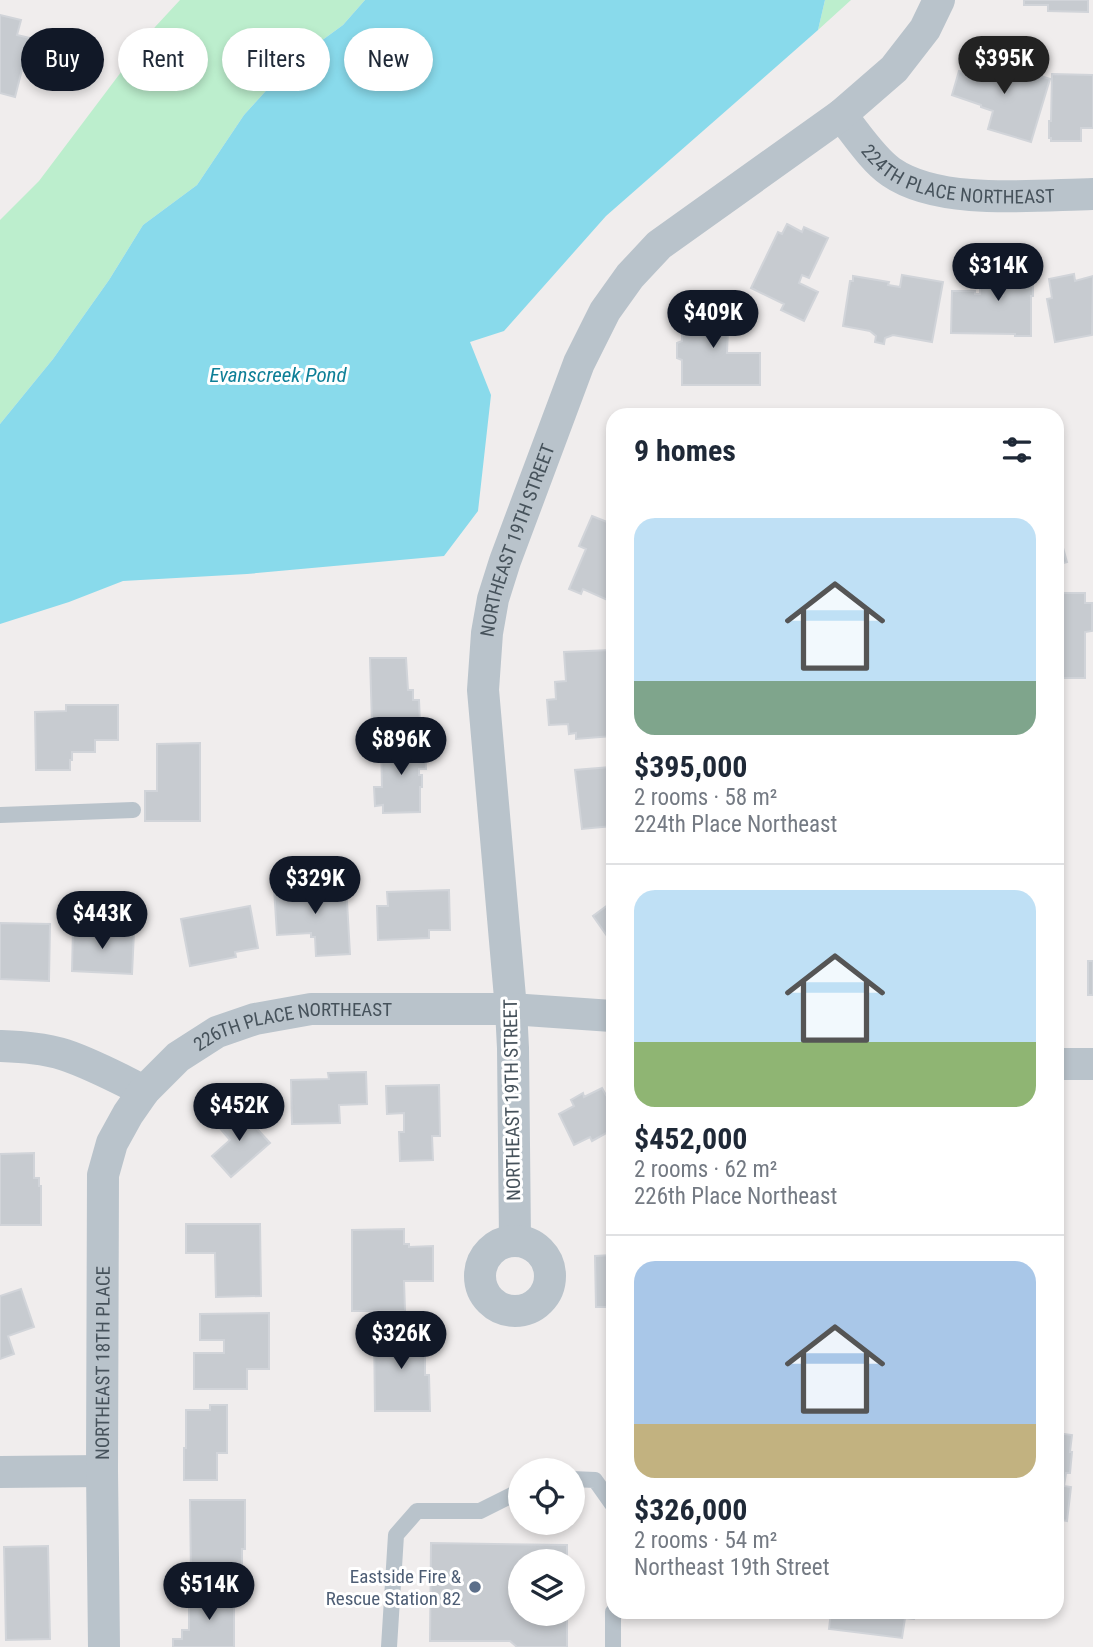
<!DOCTYPE html>
<meta charset="utf-8">
<style>
:root{--surface:#fff;--page:#f6f6f7;--text:#1f2937;--muted:#747a83;--line:#e0e1e3;--accent:#111827}
body{margin:0;font-family:"Roboto Condensed",sans-serif;background:var(--page);color:var(--text);height:100vh;display:flex;flex-direction:column;font-size:26px;white-space:nowrap}
*{box-sizing:border-box;margin:0}
p{font-size:23px;color:var(--muted)}
.icon{flex:none;width:38px;height:38px;fill:none;stroke:currentColor;stroke-width:2;stroke-linecap:round;stroke-linejoin:round}
.map{position:relative;flex:1;overflow:hidden}
.details{position:absolute;left:606px;top:408px;width:458px;height:1211px;display:flex;flex-direction:column;background:var(--surface);border-radius:21px;box-shadow:0 4px 10px #0003}
.details>*{flex:none}
.guide{position:absolute;left:21px;top:28px;width:480px;height:63px;display:flex;gap:14px}
.buttons{position:absolute;left:508px;top:1458px;display:grid;gap:14px}
.buttons a{display:grid;place-items:center;width:77px;height:77px;border-radius:50%;background:var(--surface);box-shadow:0 4px 10px #0003;font-size:35px}
.price{position:absolute;translate:-50% -60px;padding:0 16px;border-radius:24px;background:var(--accent);color:#fff;font-size:23px;line-height:46px;filter:drop-shadow(0 2px 4px #0008)}
.price::after{content:'';position:absolute;left:50%;top:42px;width:21px;height:16px;margin-left:-10px;background:inherit;clip-path:polygon(0 0,100% 0,50% 100%)}
.price.active{background:#222;color:#fff}
ul{padding:0;list-style:none}
li{display:grid;align-content:center;gap:14px;height:371px;padding:0 28px}
li+li{border-top:2px solid var(--line)}
li span{display:grid;place-items:center;height:217px;border-radius:21px;color:#555}
li>.icon{margin-inline-start:auto}
span .icon{width:126px;height:126px;fill:#fffc;stroke-width:1}
li b{font-size:30px}
h2{display:flex;justify-content:space-between;align-items:center;height:84px;padding:0 28px;font-size:30px}
.tag{padding:0 24px;border-radius:32px;background:var(--surface);box-shadow:0 4px 10px #0003;font-size:24px;line-height:63px}
.tag.active{background:var(--accent);color:#fff}
.map>svg:first-child{display:block}
</style>
<div class="map">
<svg width="1093" height="1647" viewBox="0 0 1093 1647">
<rect width="100%" height="100%" fill="#f0eded"/>
<!-- green -->
<path fill="#bceecd" d="M180 0H365L343 25 291 63 244 115 197 185 143 225 109 280 53 359 0 424V220L39 181 155 27Z
M825 0H851L818 30Z"/>
<!-- water -->
<path fill="#89daeb" d="M365 0H825L818 30 606 216 504 331 470 342 491 395 478 511 444 556 247 574 123 581 69 602 0 624V424L53 359 109 280 143 225 197 185 244 115 291 63 343 25Z"/>
<!-- building -->
<path fill="#c7cbd0" stroke="#d1d4d9" stroke-width="2" d="M1024 0H1088V12L1048 11V5H1024Z
M0 15 21 20 17 35 30 38 15 97 0 93Z
M971 57 982 61 983 58 1050 79 1031 142 988 129 993 111 981 107V105L952 95 959 71 966 73Z
M1052 74 1093 75V128H1081V141H1051V138H1049V121H1051Z
M787 224 802 232 804 227 828 238 809 278 802 275 799 283 818 292 804 321 781 310 784 304 751 288 778 232 782 234Z
M998 258 1036 259V279H1033V296H1031V336H1015V334L951 333 952 291H975V294H980V288H996V294L1003 295V289H1000V276H997Z
M1074 274 1075 281 1093 276 1092 335 1055 342 1047 299 1052 298 1049 279Z
M902 275 943 282 932 342 893 335 885 338 884 344 875 342 876 336 870 331 843 326 850 281H853V276L889 282 888 285 900 287Z
M727 300V329H728L727 353H760V385H682V360L677 358V343L682 341V318H686V308H702V301Z
M592 516 612 524V602L583 589 581 594 569 589 586 549 579 546Z
M1057 526 1067 562 1057 565Z
M1057 593H1085V603H1092V631L1085 632V678H1057Z
M610 650 612 675V736L576 739V733L569 734 568 724 549 725 547 700 556 699 555 682 566 681 564 652Z
M370 658H406L408 690H413V700H419L420 723 372 724Z
M66 705H118V740H95V752H72V760H70V770H36L35 712 66 711Z
M425 741 426 769H419V775H422V787H420V812L383 813V805L375 806 374 787H382L381 744H392V742Z
M200 743V821H145V791H157V744Z
M610 767 612 779V826L582 829 575 770Z
M346 884 350 954 316 956 315 937H311V933L277 935 274 888Z
M449 890 450 930H429V938L378 940 377 906H388L387 892Z
M612 902V943L593 916Z
M250 906 258 948 235 952 236 957 190 966 181 919Z
M0 923 50 924 49 981 0 979Z
M73 927 106 928V931L134 932 132 974 72 971Z
M1088 961H1093V995H1088Z
M366 1072 367 1104 339 1105 340 1123 292 1124 291 1080 329 1079 328 1073Z
M439 1085 440 1136H432L433 1160 400 1161 399 1132H404V1113L387 1114 386 1086Z
M602 1088 606 1095 612 1091V1130L592 1141 590 1137 574 1145 559 1114 574 1106 571 1100 583 1093 584 1097Z
M239 1109 270 1143 231 1177 212 1156 230 1140 219 1127Z
M34 1153V1178H39V1186H41V1225H0V1154Z
M186 1224H260L261 1296 216 1297 215 1253H186Z
M404 1229V1244H409V1247L433 1246V1281H404L405 1311H352V1230Z
M612 1255V1330V1307H596L595 1256Z
M21 1289 34 1327 8 1336 14 1354 0 1359V1296Z
M269 1313V1369H247V1389H194V1353H224V1340H200V1314Z
M374 1329H425V1375H429L430 1411H375Z
M210 1405H227V1453H217V1480H184V1448H186V1410H210Z
M1057 1433 1072 1435 1070 1452H1072L1070 1473H1066L1064 1486 1071 1487 1067 1521 1057 1519Z
M190 1500H245V1549H242V1577H191Z
M431 1543 567 1545V1561H520V1614H567V1647H517L510 1641H430Z
M48 1546 50 1639 6 1640 4 1547Z
M189 1593H230V1596H234V1647H173V1639H182V1630H189Z
M831 1612H915L914 1619 905 1618 902 1638 829 1629Z"/>
<g fill="none" stroke-linecap="round" stroke-linejoin="round">
<!-- lane -->
<path stroke="#b9c3cb" stroke-width="16" d="M0 815 133 810
M572 1479 595 1480 612 1504
M389 1647 396 1535 417 1511H480L520 1491
M613 1647V1612"/>
<!-- street -->
<g stroke="#b9c3cb" stroke-width="32">
<path id="s1" d="M841 115C855 132 873 160 891 172 940 206 1035 195 1093 194"/>
<path d="M0 1046C21 1047 44 1048 65 1055 92 1064 118 1078 144 1091"/>
<path d="M1057 1064H1093"/>
<path id="s2" d="M515 1241 513 1048 511 1009 483 690 487 633 493 599 505 561 579 363 605 311 630 276 659 245 841 115 894 69 925 29 939 0"/>
<circle cx="515" cy="1276" r="35"/>
<path d="M0 1472 102 1471"/>
<path id="s3" d="M104 1647 102 1471 103 1175 112 1143 128 1114 144 1091 178 1057 217 1032 255 1019 311 1009H511L612 1016"/>
</g>
</g>
<!-- markers -->
<circle fill="#5c6f8a" stroke="#fff" stroke-width="2.5" cx="475" cy="1587" r="7"/>
<g text-anchor="middle" dominant-baseline="central" stroke-width="6" stroke-linejoin="round" paint-order="stroke">
<!-- street labels -->
<g font-size="19" fill="#46525b" stroke="#fff">
<text stroke="none"><textPath href="#s1" startOffset="142">224TH PLACE NORTHEAST</textPath></text>
<text stroke="none"><textPath href="#s2" startOffset="707">NORTHEAST 19TH STREET</textPath></text>
<text stroke="none"><textPath href="#s3" startOffset="737">226TH PLACE NORTHEAST</textPath></text>
<text transform="translate(512 1100) rotate(-91)">NORTHEAST 19TH STREET</text>
<text stroke="none"><textPath href="#s3" startOffset="284">NORTHEAST 18TH PLACE</textPath></text>
</g>
<!-- service labels -->
<g font-size="19" fill="#4e5e75" stroke="#fff" text-anchor="end">
<text x="461" y="1576">Eastside Fire &amp;<tspan x="461" dy="22">Rescue Station 82</tspan></text>
</g>
<!-- water labels -->
<g font-size="21" font-style="italic" fill="#0e7f97" stroke="#fff">
<text x="278" y="375">Evanscreek Pond</text>
</g>
</g>
</svg>
<div class="buttons">
<a><svg class="icon" aria-label="locate" viewBox="0 0 24 24"><circle cx="12" cy="12" r="6"/><path d="M12 2v4M12 18v4M2 12h4M18 12h4"/></svg></a>
<a><svg class="icon" aria-label="layers" viewBox="0 0 24 24"><path d="M12 4l9 5-9 5-9-5zM3 14l9 5 9-5"/></svg></a>
</div>
<b class="price active" style="left:1004px;top:96px">$395K</b>
<b class="price" style="left:998px;top:303px">$314K</b>
<b class="price" style="left:713px;top:350px">$409K</b>
<b class="price" style="left:401px;top:777px">$896K</b>
<b class="price" style="left:315px;top:916px">$329K</b>
<b class="price" style="left:102px;top:951px">$443K</b>
<b class="price" style="left:239px;top:1143px">$452K</b>
<b class="price" style="left:401px;top:1371px">$326K</b>
<b class="price" style="left:209px;top:1622px">$514K</b>
<div class="guide">
<a class="tag active">Buy</a>
<a class="tag">Rent</a>
<a class="tag">Filters</a>
<a class="tag">New</a>
</div>
<section class="details">
<h2>9 homes<svg class="icon" aria-label="filters" viewBox="0 0 24 24"><path d="M4 7h16M4 17h16"/><circle cx="9" cy="7" r="2"/><circle cx="15" cy="17" r="2"/></svg></h2>
<ul>
<li><span style="background:linear-gradient(#bfe0f5 75%,#7fa58c 0)"><svg class="icon" aria-label="home" viewBox="0 0 24 24"><path d="M3 11l9-7 9 7M6 9v11h12V9"/></svg></span><div><b>$395,000</b><p>2 rooms · 58 m²</p><p>224th Place Northeast</p></div></li>
<li><span style="background:linear-gradient(#bfe0f5 70%,#8fb573 0)"><svg class="icon" aria-label="home" viewBox="0 0 24 24"><path d="M3 11l9-7 9 7M6 9v11h12V9"/></svg></span><div><b>$452,000</b><p>2 rooms · 62 m²</p><p>226th Place Northeast</p></div></li>
<li><span style="background:linear-gradient(#a9c7e8 75%,#c2b280 0)"><svg class="icon" aria-label="home" viewBox="0 0 24 24"><path d="M3 11l9-7 9 7M6 9v11h12V9"/></svg></span><div><b>$326,000</b><p>2 rooms · 54 m²</p><p>Northeast 19th Street</p></div></li>
</ul>
</section>
</div>
